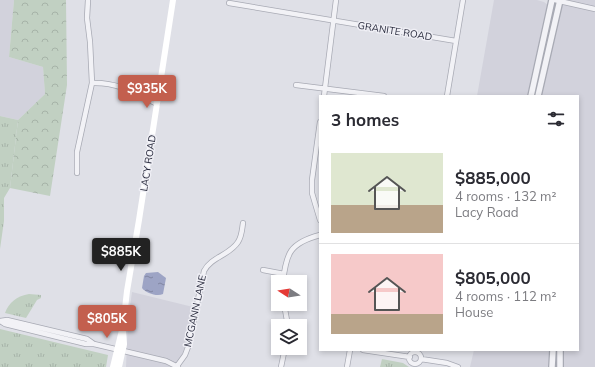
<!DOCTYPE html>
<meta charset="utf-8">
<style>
:root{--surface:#fff;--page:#f7f7f7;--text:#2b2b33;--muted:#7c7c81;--line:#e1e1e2;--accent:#c35f4e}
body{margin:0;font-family:Mulish,sans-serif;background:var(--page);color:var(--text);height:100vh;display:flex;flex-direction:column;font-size:15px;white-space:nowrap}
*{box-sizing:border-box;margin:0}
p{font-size:13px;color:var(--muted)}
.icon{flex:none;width:22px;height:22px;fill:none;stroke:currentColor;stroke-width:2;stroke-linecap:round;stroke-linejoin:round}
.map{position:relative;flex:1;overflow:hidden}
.drawer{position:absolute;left:319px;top:95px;width:260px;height:256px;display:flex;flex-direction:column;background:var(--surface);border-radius:0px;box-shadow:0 2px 6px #0003}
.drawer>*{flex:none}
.needle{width:26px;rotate:282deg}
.fabs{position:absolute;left:271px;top:275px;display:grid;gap:8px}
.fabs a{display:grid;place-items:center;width:36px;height:36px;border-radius:0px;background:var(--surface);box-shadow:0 2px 6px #0003;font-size:20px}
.price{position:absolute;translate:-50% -34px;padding:0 9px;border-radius:4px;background:var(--accent);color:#fff;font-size:13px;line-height:26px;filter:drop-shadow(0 1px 2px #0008)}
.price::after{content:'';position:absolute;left:50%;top:24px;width:12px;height:9px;margin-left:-6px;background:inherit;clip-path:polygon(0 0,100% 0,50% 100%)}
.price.current{background:#222;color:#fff}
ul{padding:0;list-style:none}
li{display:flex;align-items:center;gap:12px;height:100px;padding:0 12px}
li+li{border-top:1px solid var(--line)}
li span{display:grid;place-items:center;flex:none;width:112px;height:80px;border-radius:0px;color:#555}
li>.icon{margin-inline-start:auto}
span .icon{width:48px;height:48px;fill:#fffc;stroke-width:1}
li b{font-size:17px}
h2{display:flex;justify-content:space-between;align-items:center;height:48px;padding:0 12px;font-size:17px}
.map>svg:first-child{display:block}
</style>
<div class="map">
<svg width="595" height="367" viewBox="0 0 595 367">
<defs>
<pattern id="grass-tufts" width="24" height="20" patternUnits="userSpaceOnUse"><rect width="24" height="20" fill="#c1d0c2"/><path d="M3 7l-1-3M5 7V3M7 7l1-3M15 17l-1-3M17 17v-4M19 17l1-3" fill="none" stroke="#a6b3a8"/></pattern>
<pattern id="forest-crowns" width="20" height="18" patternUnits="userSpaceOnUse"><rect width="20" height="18" fill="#c1d0c2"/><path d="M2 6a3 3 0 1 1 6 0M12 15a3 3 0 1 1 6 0" fill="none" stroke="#a6b3a8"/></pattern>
<pattern id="water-ripples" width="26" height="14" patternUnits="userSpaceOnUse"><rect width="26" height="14" fill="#9da4c5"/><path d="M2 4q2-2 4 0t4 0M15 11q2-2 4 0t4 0" fill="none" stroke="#8086a1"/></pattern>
</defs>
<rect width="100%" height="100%" fill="#dfe0e7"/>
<!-- built -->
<path fill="#d2d2dc" d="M0 0H14L9 57 43 67 45 94 18 120 0 116Z
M494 0H537L544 2 548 5 561 8 563 0H595V367H470L474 350H578V96H477Z
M132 292 193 307 185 346 182 355 173 367H126L128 321Z"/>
<!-- grass -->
<path fill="url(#grass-tufts)" d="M0 116 18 120 10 188 4 198V221L0 249Z
M29 294 41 295V298L37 300 26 318 5 313C9 302 17 296 29 294Z
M0 329 108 355 106 367H0Z
M382 359 403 363 409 367H380Z"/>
<!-- forest -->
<path fill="url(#forest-crowns)" d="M14 0H66L67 85 50 196 10 188 18 120 45 94 43 67 9 57Z"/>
<!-- water -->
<path fill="url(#water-ripples)" d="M158 272 166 278 163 294C157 297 146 293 142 288L144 276 146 273Z"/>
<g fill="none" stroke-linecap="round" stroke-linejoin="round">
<!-- minor casing -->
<g stroke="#a8aab4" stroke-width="6">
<path id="minor" d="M555 0 595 9
M229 3 456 41
M92 83C118 82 135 93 157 104
M296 85 384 96
M324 96 336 0
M447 96 463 0
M320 122 312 180V193L320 220
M77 173V152L92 83 90 42 87 18 88 0
M263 270 284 274
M283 282C286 253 290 243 320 235
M284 304 288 326
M0 321 5 324 86 344H94L166 361 178 367
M0 321 7 320 87 339 94 344
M363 350 410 357
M409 358a6 6 0 1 1 12 0a6 6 0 1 1-12 0Z
M421 359 447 363 458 367
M177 366 185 355 188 347 204 271C211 257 230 255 238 242 242 236 242 229 243 223
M281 367 285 348
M347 367 350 350"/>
</g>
<!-- tertiary casing -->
<g stroke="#a8aab4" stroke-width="8">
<path id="tertiary" d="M531 96 552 0
M538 96 560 0
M552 367 553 350
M560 367V350"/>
</g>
<!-- minor -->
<use href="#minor" stroke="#f2f2f6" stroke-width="4.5"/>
<!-- tertiary -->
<use href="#tertiary" stroke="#f2f2f6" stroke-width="5.5"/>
<!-- secondary -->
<path stroke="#fff" stroke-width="6" d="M113 367 123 326 127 291 139 220 173 0
M119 367 124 344 123 332"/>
</g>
<g text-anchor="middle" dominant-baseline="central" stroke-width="3" stroke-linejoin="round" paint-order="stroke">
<!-- street labels -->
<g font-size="10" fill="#292b3d" stroke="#efeff5">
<text transform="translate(395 31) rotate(9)">GRANITE ROAD</text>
<text transform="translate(148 163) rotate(-81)">LACY ROAD</text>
<text transform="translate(195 311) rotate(-78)">MCGANN LANE</text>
</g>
</g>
</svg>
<div class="fabs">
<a><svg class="needle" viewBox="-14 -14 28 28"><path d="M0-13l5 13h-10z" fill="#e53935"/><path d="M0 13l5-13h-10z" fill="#7c7c81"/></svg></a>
<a><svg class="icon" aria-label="layers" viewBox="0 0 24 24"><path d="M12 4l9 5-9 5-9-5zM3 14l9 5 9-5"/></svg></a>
</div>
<b class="price" style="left:147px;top:109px">$935K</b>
<b class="price current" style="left:121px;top:272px">$885K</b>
<b class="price" style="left:107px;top:339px">$805K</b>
<section class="drawer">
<h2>3 homes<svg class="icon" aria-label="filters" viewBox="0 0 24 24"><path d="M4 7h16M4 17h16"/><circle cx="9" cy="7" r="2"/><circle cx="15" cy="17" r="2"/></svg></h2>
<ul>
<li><span style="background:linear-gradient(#dfe7d0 65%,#b9a48a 0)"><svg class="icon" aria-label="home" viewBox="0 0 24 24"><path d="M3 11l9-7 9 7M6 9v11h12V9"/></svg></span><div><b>$885,000</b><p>4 rooms · 132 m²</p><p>Lacy Road</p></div></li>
<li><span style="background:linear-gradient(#f6c9c9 75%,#b9a48a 0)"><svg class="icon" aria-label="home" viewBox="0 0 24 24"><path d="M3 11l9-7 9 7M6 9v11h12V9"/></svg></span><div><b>$805,000</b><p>4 rooms · 112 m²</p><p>House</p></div></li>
</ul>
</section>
</div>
